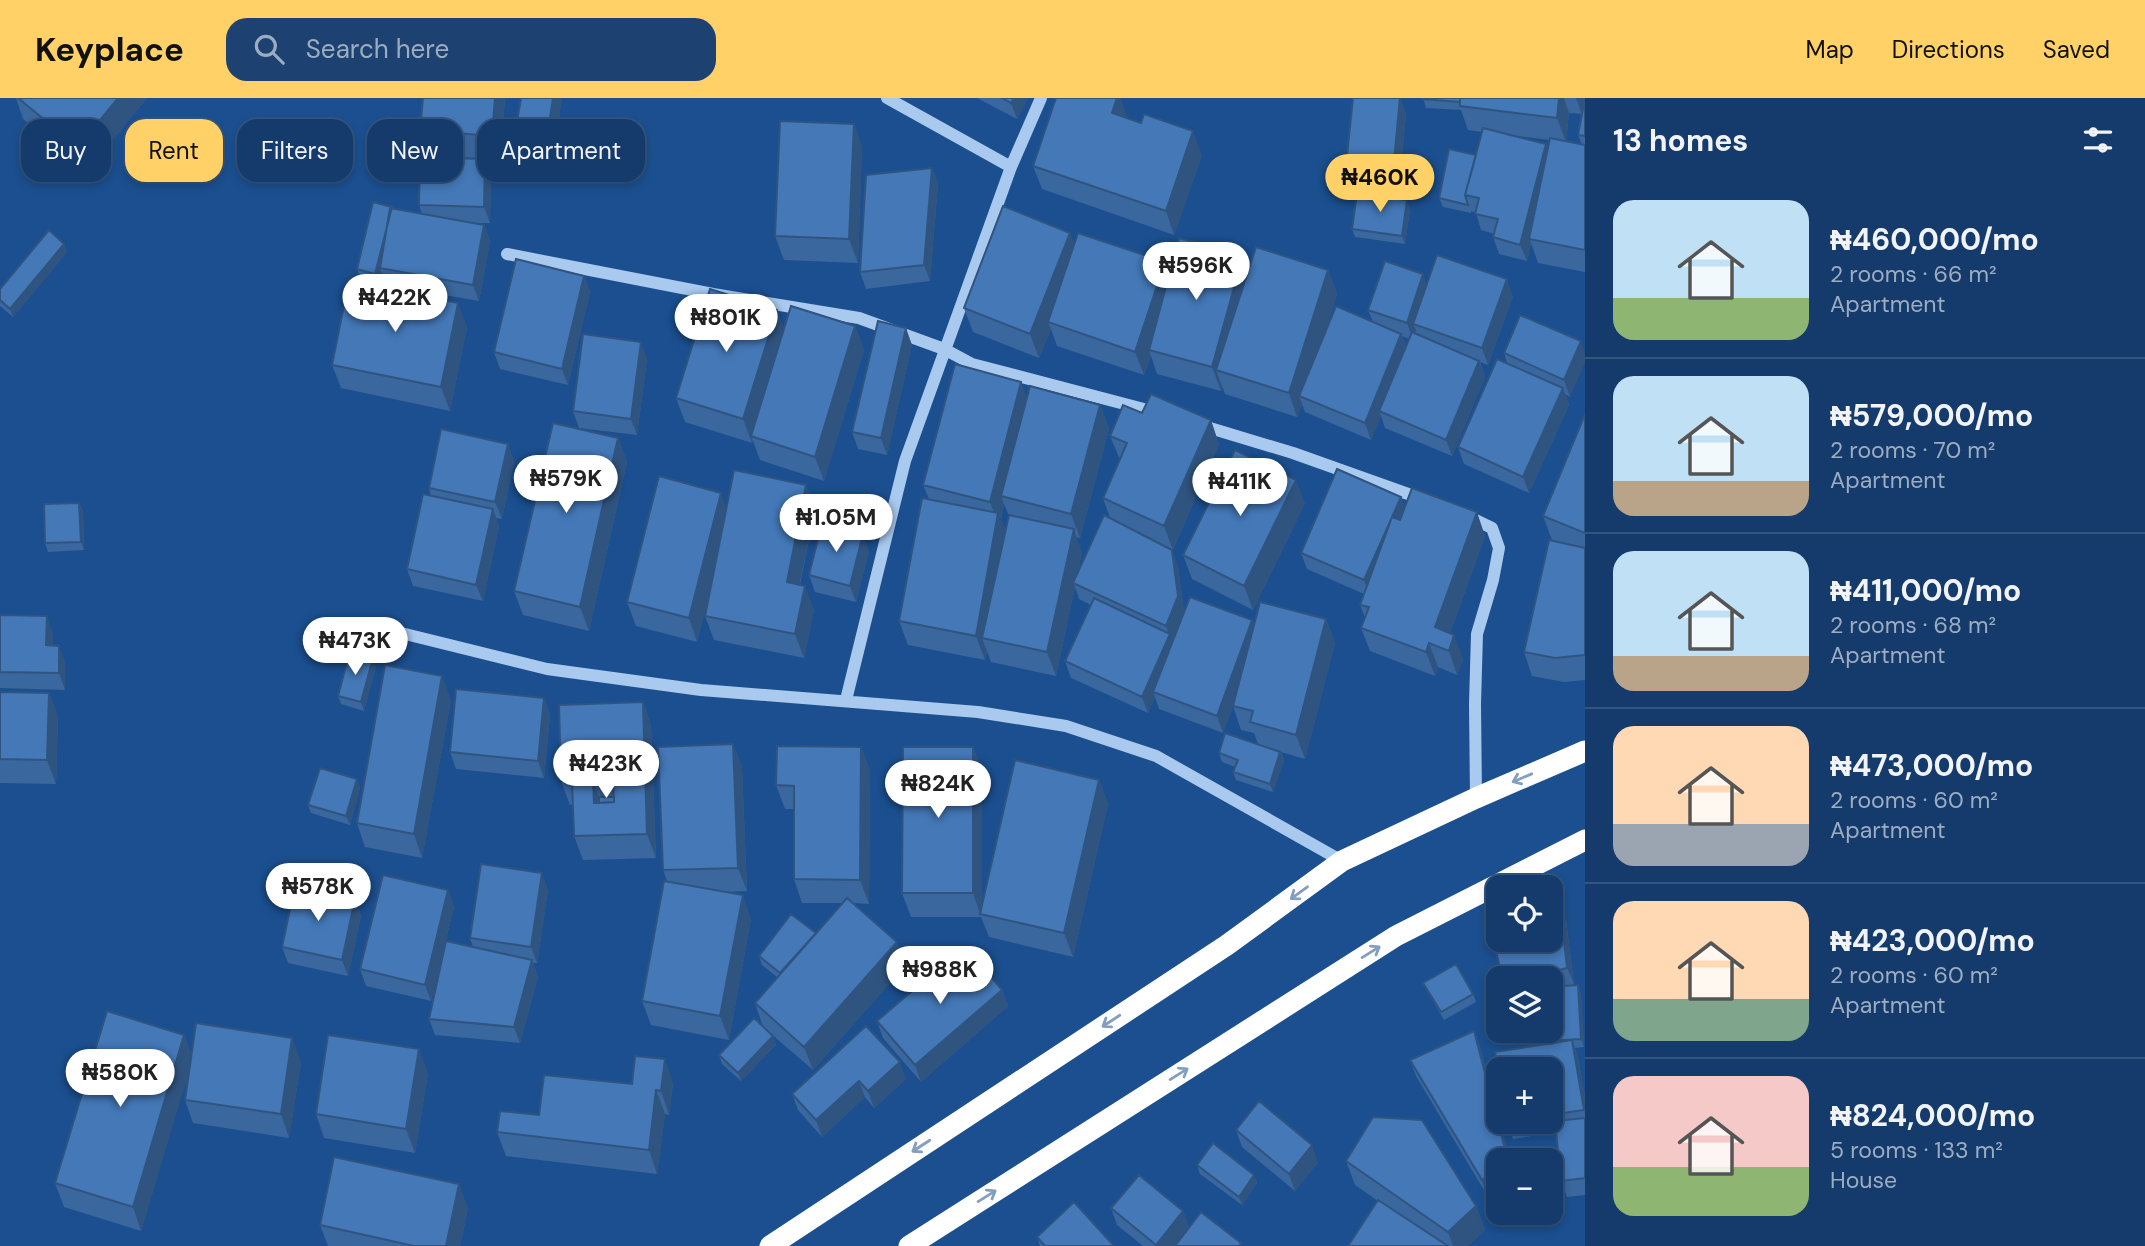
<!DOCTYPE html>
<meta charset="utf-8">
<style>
:root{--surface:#143b6b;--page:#1d4271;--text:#f1f3f6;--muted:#9dadc1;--line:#33557e;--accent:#ffd166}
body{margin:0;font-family:"DM Sans",sans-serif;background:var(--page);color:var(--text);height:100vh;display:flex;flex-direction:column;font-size:26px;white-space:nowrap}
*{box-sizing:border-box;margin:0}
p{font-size:23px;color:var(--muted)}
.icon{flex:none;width:38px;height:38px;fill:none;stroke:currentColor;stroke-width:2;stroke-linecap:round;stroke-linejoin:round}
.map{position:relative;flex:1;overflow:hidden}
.side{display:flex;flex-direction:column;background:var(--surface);width:560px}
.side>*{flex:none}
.guide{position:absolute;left:21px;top:21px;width:665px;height:63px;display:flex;gap:14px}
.buttons{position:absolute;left:1486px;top:777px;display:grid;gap:14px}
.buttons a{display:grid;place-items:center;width:77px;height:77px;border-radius:14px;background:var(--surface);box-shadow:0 4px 10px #0003,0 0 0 2px var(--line);font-size:35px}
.price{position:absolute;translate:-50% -60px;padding:0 16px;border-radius:24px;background:#fff;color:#222;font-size:23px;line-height:46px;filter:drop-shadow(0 2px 4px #0008)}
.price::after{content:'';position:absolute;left:50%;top:42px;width:21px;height:16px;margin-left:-10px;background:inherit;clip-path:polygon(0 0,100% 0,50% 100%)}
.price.selected{background:var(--accent);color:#111}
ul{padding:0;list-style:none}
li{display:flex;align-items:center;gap:21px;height:175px;padding:0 28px}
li+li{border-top:2px solid var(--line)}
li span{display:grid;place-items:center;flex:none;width:196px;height:140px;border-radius:21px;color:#555}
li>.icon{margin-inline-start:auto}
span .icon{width:84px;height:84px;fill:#fffc;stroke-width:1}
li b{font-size:30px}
h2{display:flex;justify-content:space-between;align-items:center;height:84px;padding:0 28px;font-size:30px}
.pill{padding:0 24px;border-radius:21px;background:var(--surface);box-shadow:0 4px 10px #0003,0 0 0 2px var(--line);font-size:24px;line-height:63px}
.pill.selected{background:var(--accent);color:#111}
header{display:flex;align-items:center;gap:42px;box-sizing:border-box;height:98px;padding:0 35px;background:var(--accent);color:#111}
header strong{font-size:33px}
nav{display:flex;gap:38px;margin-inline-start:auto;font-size:24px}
.search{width:490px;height:63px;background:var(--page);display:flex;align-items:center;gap:18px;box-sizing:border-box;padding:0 24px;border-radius:21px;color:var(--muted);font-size:26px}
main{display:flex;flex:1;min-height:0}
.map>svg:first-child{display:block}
</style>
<header>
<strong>Keyplace</strong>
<div class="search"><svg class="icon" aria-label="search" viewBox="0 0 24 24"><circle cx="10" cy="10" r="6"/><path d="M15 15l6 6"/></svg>Search here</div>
<nav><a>Map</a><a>Directions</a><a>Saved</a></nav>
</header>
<main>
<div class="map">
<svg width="1585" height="1148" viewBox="0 0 1585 1148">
<rect width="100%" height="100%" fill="#1b4f8f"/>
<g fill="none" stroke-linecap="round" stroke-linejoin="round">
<!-- minor -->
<path stroke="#a9c9ee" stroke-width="12" d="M887 0 1011 69
M507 156 713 196 859 220 944 251 972 266 1159 315
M1200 327 1293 355 1425 402
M1465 417 1492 430 1499 450 1493 482 1477 536 1475 606 1476 700
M389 532 547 571 701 592 978 614 1066 628 1156 658 1342 763
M846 602 905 363 1011 69 1041 0"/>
<!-- highway -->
<path stroke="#fff" stroke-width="21" d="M770 1148 1227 847 1342 763 1476 700 1585 653
M909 1148 1396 838 1585 742"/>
</g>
<!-- wall -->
<path fill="#3a679d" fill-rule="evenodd" d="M16 0H147L87 73 23 21Z
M505 0 500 62 485 61 491 77 490 125H472L484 127 490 143 479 203 386 187 381 173 378 184 360 180 357 171 392 111 422 116 419 107 481 61 429 56 420 32Z
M521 0H562L552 64 520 58 514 41Z
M977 0H1028L1017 21Z
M1056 0H1120L1127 20 1202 57 1174 137 1042 91 1033 68Z
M1400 0 1406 16 1400 79 1353 75 1347 58Z
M1423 0H1584L1582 16 1569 15 1566 44 1582 47 1578 37 1585 0V174L1538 165 1531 145 1527 163 1499 156 1493 139 1494 136 1481 132 1476 115 1471 113V115L1443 109 1439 100 1476 57 1482 34 1468 32 1461 12 1426 10ZM1511 37 1550 42 1548 50 1546 46Z
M854 26 862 50 858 165 784 162 775 138Z
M932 70 938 86 930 183 866 191 860 174Z
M1410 111 1405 146 1355 139 1352 131Z
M1074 146 1165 164 1169 176 1248 173 1328 172 1337 196 1323 240 1373 224 1368 212 1427 187 1513 198 1488 267 1480 264 1485 279 1452 358 1385 330 1381 318 1371 342 1305 314 1302 306 1297 319 1225 296 1222 288 1221 293 1157 276 1151 258 1144 277 1057 248 1051 231 1039 260 973 234 964 210ZM1402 238 1409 241 1406 249Z
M67 154 13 219 0 208V191Z
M584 178 590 194 568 287 500 271 494 254Z
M777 212 784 231 855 228 864 252 824 383 760 362 753 343 752 345 685 324 676 300Z
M467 229 450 313 341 290 332 267Z
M1581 243 1570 299 1565 296 1569 307 1529 395 1464 366 1458 349 1507 265 1504 255Z
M912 247 887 357 858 351 852 334Z
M647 261 637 337 579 330 573 313Z
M1027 299 1100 307 1109 331 1080 440 1076 439 1082 455 1078 473 1110 420 1103 400 1120 362 1110 338 1219 346 1173 452 1160 446 1172 452 1178 469 1184 514 1254 527 1326 521 1335 545 1305 661 1281 654 1284 662 1273 694 1236 682 1233 674 1235 669 1222 664 1219 655 1258 646 1254 635 1241 632 1233 608 1223 635 1159 611 1155 599 1148 615 1071 580 1065 563 1091 507 1079 501 1075 489 1056 578 991 564 987 553 985 562 908 547 899 523 929 401 923 387ZM1004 406 1009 418 1005 433 1001 421Z
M1585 316V582L1564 584 1532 578 1524 554 1552 442 1543 418Z
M618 340 627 364 589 533 523 517 514 493Z
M514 363 502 421 496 420 499 428 483 503 413 488 407 471 431 398 429 390Z
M1401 399 1405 410 1485 438 1450 535 1463 561 1457 577 1438 569 1435 578 1370 553 1361 530 1365 520 1360 507 1364 496 1307 471 1301 455Z
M79 405 83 413 84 452 48 454 45 445Z
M1305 405 1253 512 1192 481 1183 457Z
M727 411H815L800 487 814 512 804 560 714 542 705 518 710 493 697 544 636 528 627 504Z
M869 453 856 504 815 494 809 477Z
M0 517 53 535 52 548H59L65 565V592L0 590Z
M376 568 364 613 341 606 338 598Z
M0 594 49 595 58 619 56 686 0 685Z
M544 600 550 617 544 680 456 671 450 654Z
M451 602 422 760 365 749 357 725Z
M643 604 651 628 656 760 583 762 574 738 573 707H570L561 683Z
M733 646 742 670 747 793 726 794 751 821 729 942 651 927 642 903 667 783 663 772Z
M861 649 870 673 869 806 854 805 905 868 813 972 763 929 755 905 777 879 762 867 759 858 816 835 842 805H802L794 781V711H785L776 687Z
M973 649 982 673V807L1099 682 1108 706 1073 859 989 839 981 819H911L902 795Z
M357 681 360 690 350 727 311 715 308 707Z
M448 792 454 809 431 903 366 888 360 871Z
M548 792 537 865H533L538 879 520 945 435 937 429 921 473 849 470 840Z
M355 801 361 818 348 878 288 865 282 849Z
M1566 822 1574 886 1568 888 1578 887 1581 896 1584 949 1575 950 1578 959 1585 999V1097L1567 1099 1561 1083 1556 1034 1513 1041 1507 1024H1550V971L1547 943 1550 933V880H1503Z
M1423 885 1473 896 1476 904 1444 922 1427 893Z
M1002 892 1008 908 921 984 883 940 877 923Z
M866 928 906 981 874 1010 865 999 822 1039 798 1012 792 996Z
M1474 933 1480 949 1498 1017V1024H1500L1510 1062H1498L1488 1099 1416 978 1410 962Z
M184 937 191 956 301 964 289 1040 193 1025 185 1002 188 975 141 1133 64 1109 55 1085Z
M773 938 776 947 741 983 722 966 719 957Z
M428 975 415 1055 324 1040 316 1016Z
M673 985 669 1017 665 1016 657 1076 506 1058 497 1034 539 1017 632 986Z
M1236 1032 1318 1064 1295 1093 1242 1049Z
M1346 1063 1476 1108 1485 1132 1468 1148H1348L1378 1103 1355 1087Z
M1197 1067 1254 1077 1257 1085 1242 1107 1200 1076Z
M468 1110 460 1148H328L320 1127Z
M1111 1110 1183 1113 1189 1130 1174 1148H1143L1117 1127Z
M1037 1139 1114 1148H1040Z"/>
<!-- shaded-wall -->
<path fill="#305480" d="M118 0H147L87 73 78 49Z
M495 0H505L500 62 492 38Z
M553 0H562V1L552 64 546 47Z
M1014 0H1028L1017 21 1011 5Z
M1117 0H1120L1127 19 1120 39 1112 15Z
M1400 0 1406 16 1400 79 1394 63Z
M1559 0H1564L1569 15 1566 44 1557 20Z
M1576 0H1584L1582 16Z
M854 26 862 50 858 165 849 141Z
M1193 33 1202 57 1174 137 1166 113Z
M1546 46 1552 63 1529 141 1531 145 1527 163 1520 147Z
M485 61 491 77 490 125 484 109Z
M932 70 938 86 930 183 924 167Z
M1407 102 1410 111 1405 146 1402 138Z
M392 109 395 117 380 170 381 173 378 184 375 176Z
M484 127 490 143 479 203 473 187Z
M1070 135 1079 159 1048 224 1051 231 1039 260 1030 236Z
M64 146 67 154 13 219 10 211Z
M1243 157 1251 181 1216 272 1222 288 1221 293 1212 269Z
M1165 164 1174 188 1149 252 1151 258 1144 277 1135 254Z
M1328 172 1337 196 1304 300 1299 298 1302 306 1297 319 1289 295Z
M1423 176 1429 193 1413 226 1416 232 1413 242 1407 225Z
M584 178 590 194 568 287 562 271Z
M1507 181 1513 198 1488 267 1482 250Z
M458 205 467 229 450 313 441 289Z
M777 212 786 236 751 338 753 343 752 345 743 321Z
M855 228 864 252 824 383 815 359Z
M906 230 912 247 887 357 881 340Z
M1401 236 1407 253 1379 313 1381 318 1371 342 1365 325Z
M1581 243 1585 254V265L1570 299 1564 282Z
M641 244 647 261 637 337 631 321Z
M1479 263 1485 279 1452 358 1446 342Z
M1021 284 1030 308 1001 398 1004 406 1001 421 1007 439 982 540 987 553 985 562 976 538 997 423 990 404Z
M1563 290 1569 307 1529 395 1523 379Z
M1100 307 1109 331 1080 440 1071 416Z
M1211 322 1219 346 1173 452 1164 428Z
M618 340 627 364 589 533 580 509Z
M508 346 514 363 502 421 495 404Z
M1296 382 1305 405 1253 512 1244 488Z
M806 387 815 411 795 508 787 484Z
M721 395 729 419 697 544 689 520Z
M1401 399 1407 416 1370 499 1364 482Z
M79 405 83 413 84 452 81 444Z
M493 411 499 428 483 503 476 487Z
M1477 414 1485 438 1444 551 1435 529Z
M1074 431 1082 455 1076 486 1073 485 1075 489 1056 578 1047 554Z
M863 436 869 453 856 504 850 488Z
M1172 452 1178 469 1184 514 1153 594 1155 599 1148 615 1142 599 1169 537 1166 528Z
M805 488 814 512 804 560 795 536Z
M47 518 53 535 52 564 46 547Z
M1326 521 1335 545 1305 661 1296 637Z
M1252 522 1259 539 1223 635 1217 618Z
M1454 537 1463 561 1457 577 1449 553Z
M1429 545 1438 569 1435 578 1426 554Z
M59 548 65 565V592L59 575Z
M373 560 376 568 364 613 361 604Z
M442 578 451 602 422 760 414 736Z
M49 595 58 619 56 686 47 662Z
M544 600 550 617 544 680 538 663Z
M643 604 651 628 656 760 647 736Z
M733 646 742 670 747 793 738 770Z
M861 649 870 673 869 806 860 782Z
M973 649 982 673V816H980L973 795Z
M1280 654 1284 662 1273 694 1270 686Z
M357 681 360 690 350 727 346 718Z
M1099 682 1108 706 1073 859 1064 835Z
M593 684 602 708 594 705Z
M542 775 548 792 537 865 531 849Z
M448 792 454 809 431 903 425 887Z
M743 797 751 821 729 942 720 918Z
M355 801 361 818 348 878 342 862Z
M1560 805 1566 822 1574 886 1567 870Z
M897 844 905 868 813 972 804 949Z
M532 862 538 879 520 945 514 929Z
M1578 887 1581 896 1584 949 1581 941Z
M1002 892 1008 908 921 984 915 967Z
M1474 933 1480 949 1498 1017V1023Z
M184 937 193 961 141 1133 133 1109Z
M773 938 776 947 741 983 738 975Z
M292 940 301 964 289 1040 281 1016Z
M1572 942 1578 959 1585 999V1015Z
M419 951 428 975 415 1055 406 1031Z
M665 961 673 985 669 1017 661 993Z
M900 964 906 981 874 1010 868 993Z
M859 983 865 999 822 1039 816 1022Z
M656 992 665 1016 657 1076 649 1052Z
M1498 1024H1500L1510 1062H1508Z
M1312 1047 1318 1064 1295 1093 1289 1076Z
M1498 1072V1093L1488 1099 1482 1082Z
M1254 1077 1257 1085 1242 1107 1239 1099Z
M459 1086 468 1110 460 1148H446Z
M1476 1108 1485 1132 1468 1148H1453L1448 1134Z
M1183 1113 1189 1130 1174 1148H1156V1147Z"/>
<!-- building -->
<path fill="#4478b7" stroke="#305480" stroke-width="2" fill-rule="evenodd" d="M18 0H118L78 49Z
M423 0H495L492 38 420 32Z
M521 0H553L546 47 514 41Z
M1002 0H1014L1011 5Z
M1056 0H1117L1112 15 1141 25 1144 16 1193 33 1166 113 1033 68Z
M1353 0H1400L1394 63 1347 58Z
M1423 0H1460V4L1423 1Z
M1460 0H1559L1557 20 1460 8Z
M1585 0V38L1578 37Z
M780 23 854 26 849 141 775 138Z
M1483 30 1546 46 1520 147 1493 139 1498 121 1475 116 1479 100 1465 97Z
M1550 40 1585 47V152L1529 141Z
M1449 51 1476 57 1465 97 1468 107 1439 100Z
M420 59 485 61 484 109 419 107Z
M932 70 924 167 860 174 866 77Z
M1357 95 1407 102 1402 138 1352 131Z
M373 104 392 109 375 176 357 171Z
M1003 108 1070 135 1030 236 964 210Z
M390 110 484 127 473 187 380 170Z
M49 132 64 146 10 211 0 202V191Z
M1078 135 1165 164 1135 254 1048 224Z
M1179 140 1243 157 1212 269 1149 252Z
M1256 149 1328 172 1289 295 1216 272Z
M1437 157 1507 181 1482 250 1413 226Z
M516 161 584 178 562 271 494 254Z
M1385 163 1423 176 1407 225 1368 212Z
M349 182 458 205 441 289 332 267Z
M710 191 777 212 743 321 676 300Z
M791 208 855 228 815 359 751 338Z
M1336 208 1401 236 1365 325 1299 298Z
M1520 217 1581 243 1564 282 1504 255Z
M878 223 906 230 881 340 852 334Z
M1412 234 1479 263 1446 342 1379 313Z
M583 236 641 244 631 321 573 313Z
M1497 261 1563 290 1523 379 1458 349Z
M955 266 1021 284 990 404 923 387Z
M1030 288 1100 307 1071 416 1001 398Z
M1151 296 1211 322 1164 428 1103 400 1127 345 1110 338 1123 307 1142 315Z
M1585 316V435L1543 418Z
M553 325 618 340 580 509 514 493Z
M441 331 508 346 495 404 429 390Z
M1235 352 1296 382 1244 488 1183 457Z
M1337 371 1401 399 1364 482 1301 455Z
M734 372 806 387 787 484 805 488 795 536 705 518Z
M659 378 721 395 689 520 627 504Z
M1412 390 1477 414 1435 529 1454 537 1449 553 1429 545 1426 554 1361 530 1369 509 1360 507 1392 419 1400 422Z
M423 396 493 411 476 487 407 471Z
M922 400 998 415 976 538 899 523Z
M79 405 81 444 45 445 44 406Z
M1009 417 1074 431 1047 554 982 540Z
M1104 417 1172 452 1178 498 1166 528 1073 485Z
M822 425 863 436 850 488 809 477Z
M1549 442 1585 450V557L1555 560 1524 554Z
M1190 499 1252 522 1217 618 1153 594Z
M1094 500 1170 536 1142 599 1065 563Z
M1260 504 1326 521 1296 637 1250 624 1253 613 1233 608Z
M0 517 47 518 46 547 59 548V575L0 574Z
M350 553 373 560 361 604 338 598Z
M385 567 442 578 414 736 357 725Z
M456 591 544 600 538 663 450 654Z
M0 594 49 595 47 662 0 661Z
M643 604 647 736 574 738 572 683H561L559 607ZM593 684H613L614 704 594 705Z
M1225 635 1280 654 1270 686 1233 674 1238 662 1219 655Z
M733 646 738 770 663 772 658 649Z
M777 648 861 649 860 782 794 781V688L776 687Z
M903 649H973V795H902Z
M1015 662 1099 682 1064 835 980 816Z
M320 670 357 681 346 718 308 707Z
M599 699H614V704L599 705Z
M481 766 542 775 531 849 470 840Z
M383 777 448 792 425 887 360 871Z
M664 783 743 797 720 918 642 903Z
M295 788 355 801 342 862 282 849Z
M847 800 897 844 804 949 755 905Z
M1560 805 1567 870 1528 880H1503L1491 836 1498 833V842H1550V809Z
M791 816 816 835 780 875 759 858Z
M446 843 532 862 514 929 429 921Z
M965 848 1002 892 915 967 877 923Z
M1456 866 1473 896 1441 914 1423 885Z
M1578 887 1581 941 1547 943 1546 933H1550V889Z
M107 913 184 937 133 1109 55 1085Z
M754 920 773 938 738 975 719 957Z
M196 925 292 940 281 1016 185 1002Z
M866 928 900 964 868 993 859 983 816 1022 792 996Z
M1474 933 1508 1062H1498V1072L1482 1082 1410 962Z
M328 937 419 951 406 1031 316 1016Z
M1572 942 1584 1012 1550 1017V971H1498L1495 954Z
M635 958 665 961 661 993 656 992 649 1052 497 1034 500 1013 539 1017 544 977 632 986Z
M1259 1003 1312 1047 1289 1076 1236 1032Z
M1373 1019 1422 1022 1476 1108 1448 1134 1346 1063Z
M1585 1020V1080L1561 1083 1555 1023Z
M1213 1045 1254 1077 1239 1099 1197 1067Z
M334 1059 459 1086 446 1148H414L320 1127Z
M1139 1077 1183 1113 1156 1147 1111 1110Z
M1378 1102 1448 1148H1348Z
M1074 1104 1114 1148H1045L1037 1139Z
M1201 1114 1241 1145 1239 1148H1175Z"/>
<!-- one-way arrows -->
<defs><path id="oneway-shaft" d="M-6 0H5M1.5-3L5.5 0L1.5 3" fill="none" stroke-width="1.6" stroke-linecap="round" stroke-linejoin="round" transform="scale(1.75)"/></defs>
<g stroke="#829ec1">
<use href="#oneway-shaft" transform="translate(1522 680) rotate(157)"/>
<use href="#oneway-shaft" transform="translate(1299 795) rotate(144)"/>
<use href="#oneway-shaft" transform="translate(1371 854) rotate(-32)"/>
<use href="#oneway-shaft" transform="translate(1111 923) rotate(147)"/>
<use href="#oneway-shaft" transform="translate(1179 976) rotate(-32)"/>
<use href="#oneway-shaft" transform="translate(921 1048) rotate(147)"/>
<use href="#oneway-shaft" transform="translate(987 1098) rotate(-32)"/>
</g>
</svg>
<div class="buttons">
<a><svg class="icon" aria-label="locate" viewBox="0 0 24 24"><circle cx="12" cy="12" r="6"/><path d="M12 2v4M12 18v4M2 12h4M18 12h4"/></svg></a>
<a><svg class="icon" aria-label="layers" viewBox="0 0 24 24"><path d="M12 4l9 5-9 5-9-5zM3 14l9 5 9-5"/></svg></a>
<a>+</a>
<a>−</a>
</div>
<b class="price selected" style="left:1380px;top:116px">₦460K</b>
<b class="price" style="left:1196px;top:204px">₦596K</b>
<b class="price" style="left:395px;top:236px">₦422K</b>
<b class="price" style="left:726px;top:256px">₦801K</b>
<b class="price" style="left:566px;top:417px">₦579K</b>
<b class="price" style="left:1240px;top:420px">₦411K</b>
<b class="price" style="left:836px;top:456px">₦1.05M</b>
<b class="price" style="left:355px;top:579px">₦473K</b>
<b class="price" style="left:606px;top:702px">₦423K</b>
<b class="price" style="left:938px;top:722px">₦824K</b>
<b class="price" style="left:318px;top:825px">₦578K</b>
<b class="price" style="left:940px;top:908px">₦988K</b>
<b class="price" style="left:120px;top:1011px">₦580K</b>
<div class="guide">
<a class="pill">Buy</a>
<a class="pill selected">Rent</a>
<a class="pill">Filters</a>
<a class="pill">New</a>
<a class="pill">Apartment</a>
</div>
</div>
<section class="side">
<h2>13 homes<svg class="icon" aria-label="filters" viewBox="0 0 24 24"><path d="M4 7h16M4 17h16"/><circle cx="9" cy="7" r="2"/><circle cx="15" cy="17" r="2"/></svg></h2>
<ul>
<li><span style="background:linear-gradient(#bfe0f5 70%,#8fb573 0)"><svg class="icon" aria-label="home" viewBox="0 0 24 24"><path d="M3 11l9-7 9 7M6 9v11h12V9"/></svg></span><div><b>₦460,000/mo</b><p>2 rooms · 66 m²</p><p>Apartment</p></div></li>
<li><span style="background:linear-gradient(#bfe0f5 75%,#b9a48a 0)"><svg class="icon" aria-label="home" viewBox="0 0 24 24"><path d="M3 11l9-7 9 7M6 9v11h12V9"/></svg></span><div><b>₦579,000/mo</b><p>2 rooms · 70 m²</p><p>Apartment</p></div></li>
<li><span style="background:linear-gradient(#bfe0f5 75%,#b9a48a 0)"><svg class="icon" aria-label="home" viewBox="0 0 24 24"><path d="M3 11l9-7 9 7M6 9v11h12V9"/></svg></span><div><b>₦411,000/mo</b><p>2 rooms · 68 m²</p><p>Apartment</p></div></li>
<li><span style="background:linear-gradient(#ffd9b3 70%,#9aa5b1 0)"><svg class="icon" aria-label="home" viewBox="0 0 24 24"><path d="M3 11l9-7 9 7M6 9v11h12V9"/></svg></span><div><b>₦473,000/mo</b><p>2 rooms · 60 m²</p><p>Apartment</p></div></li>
<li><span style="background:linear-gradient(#ffd9b3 70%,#7fa58c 0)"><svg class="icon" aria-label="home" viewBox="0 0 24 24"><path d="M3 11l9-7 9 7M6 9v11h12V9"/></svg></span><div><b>₦423,000/mo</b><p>2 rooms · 60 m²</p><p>Apartment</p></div></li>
<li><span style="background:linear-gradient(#f6c9c9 65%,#8fb573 0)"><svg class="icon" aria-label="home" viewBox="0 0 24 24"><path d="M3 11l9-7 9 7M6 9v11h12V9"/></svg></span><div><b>₦824,000/mo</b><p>5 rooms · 133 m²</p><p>House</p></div></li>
</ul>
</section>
</main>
